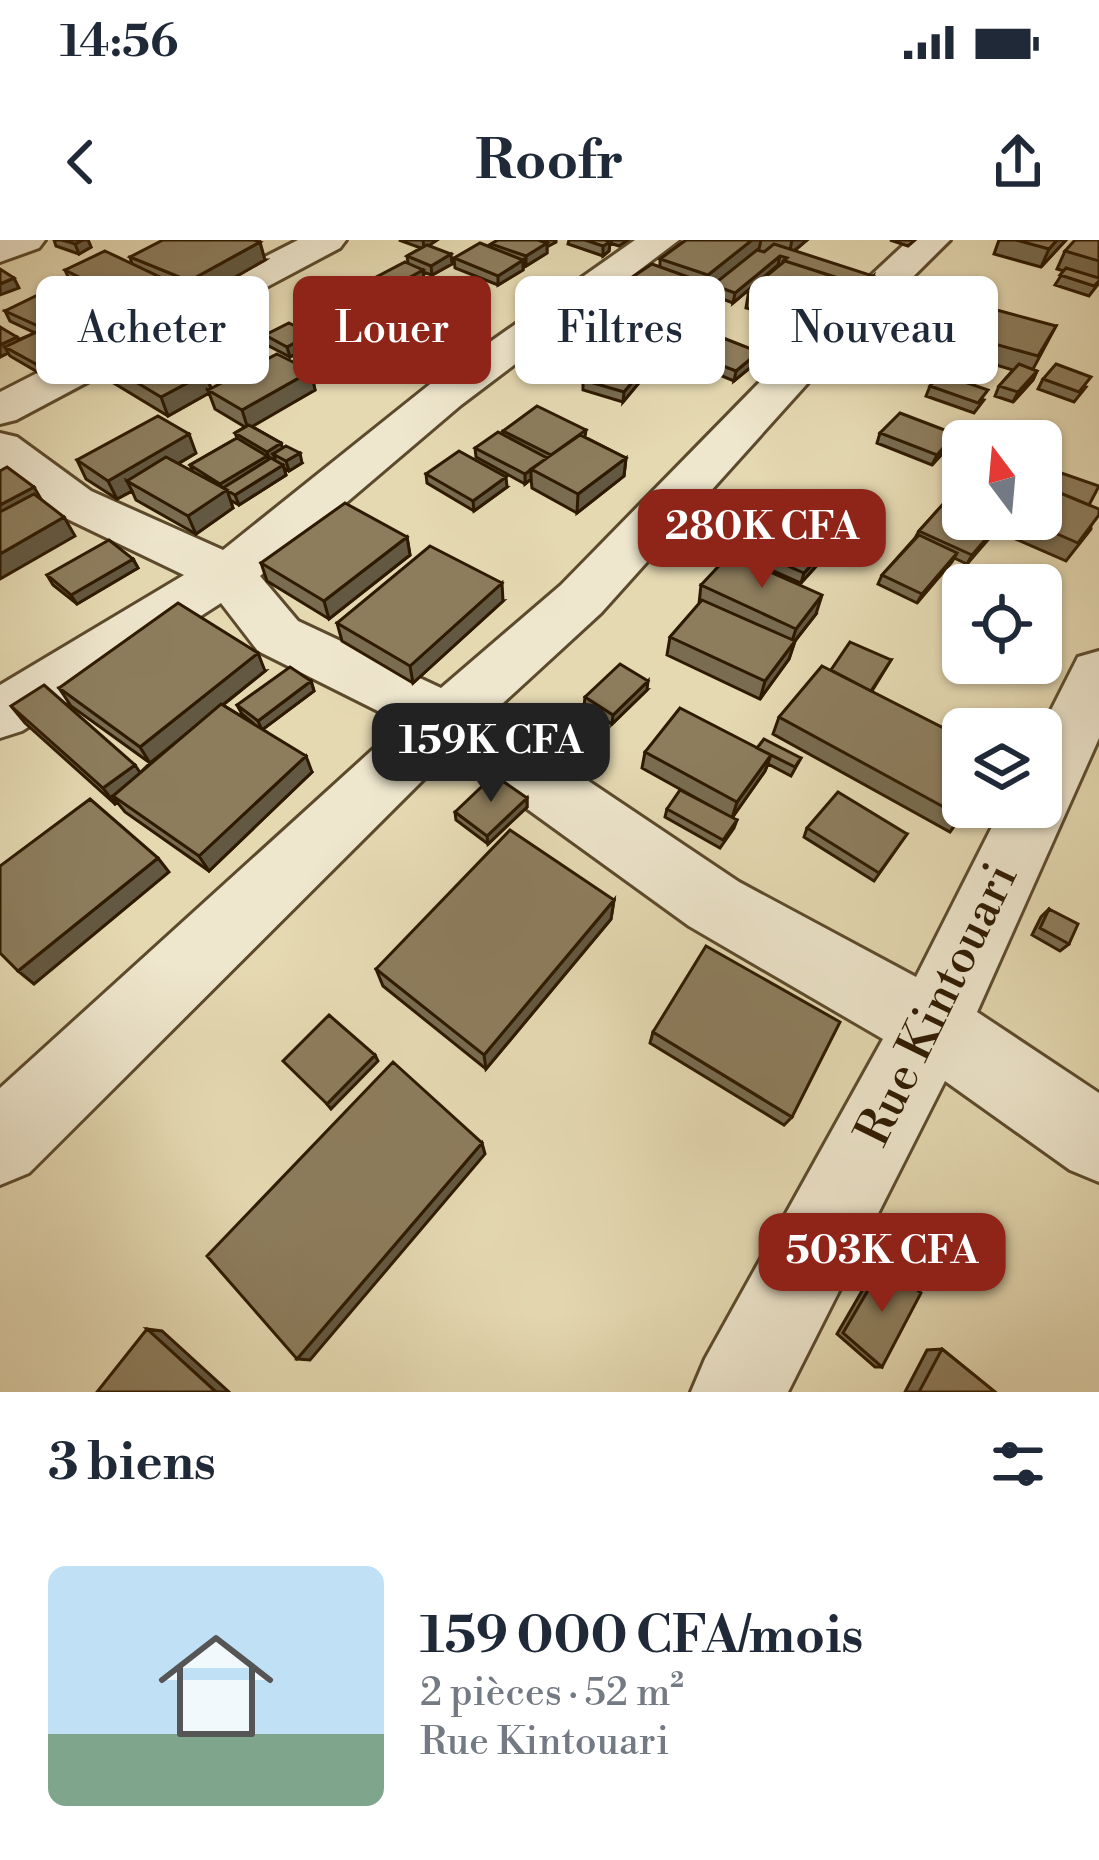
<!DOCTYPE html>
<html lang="fr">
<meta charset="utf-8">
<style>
:root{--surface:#fff;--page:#f6f6f7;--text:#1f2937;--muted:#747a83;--line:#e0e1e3;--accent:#8f2418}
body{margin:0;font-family:"Libre Bodoni",serif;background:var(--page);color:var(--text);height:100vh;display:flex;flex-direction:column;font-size:45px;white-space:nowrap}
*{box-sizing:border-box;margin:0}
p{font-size:39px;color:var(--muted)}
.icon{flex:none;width:66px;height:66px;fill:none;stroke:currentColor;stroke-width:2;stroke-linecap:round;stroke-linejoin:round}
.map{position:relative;height:1152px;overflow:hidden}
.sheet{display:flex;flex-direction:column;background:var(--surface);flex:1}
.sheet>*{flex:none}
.hud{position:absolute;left:36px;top:36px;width:1029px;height:108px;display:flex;gap:24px}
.needle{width:78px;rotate:344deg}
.controls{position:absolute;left:942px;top:180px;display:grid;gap:24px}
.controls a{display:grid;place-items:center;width:120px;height:120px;border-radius:18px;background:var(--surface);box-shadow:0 3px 9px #0004;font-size:60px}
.price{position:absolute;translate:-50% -102px;padding:0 27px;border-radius:24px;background:var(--accent);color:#fff;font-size:39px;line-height:78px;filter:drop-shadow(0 3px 6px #0008)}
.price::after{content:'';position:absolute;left:50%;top:72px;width:36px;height:27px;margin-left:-18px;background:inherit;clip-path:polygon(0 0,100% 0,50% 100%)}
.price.active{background:#222;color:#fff}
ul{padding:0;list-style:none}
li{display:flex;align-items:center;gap:36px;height:300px;padding:0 48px}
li+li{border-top:3px solid var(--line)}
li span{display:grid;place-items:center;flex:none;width:336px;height:240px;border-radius:18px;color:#555}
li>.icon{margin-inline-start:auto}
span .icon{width:144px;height:144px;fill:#fffc;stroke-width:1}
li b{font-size:51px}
h2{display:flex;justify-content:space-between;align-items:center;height:144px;padding:0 48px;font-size:51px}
.tag{padding:0 42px;border-radius:18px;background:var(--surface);box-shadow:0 3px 9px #0004;font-size:42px;line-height:108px}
.tag.active{background:var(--accent);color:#fff}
.status{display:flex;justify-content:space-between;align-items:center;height:84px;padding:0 60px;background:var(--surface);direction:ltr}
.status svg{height:33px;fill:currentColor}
header{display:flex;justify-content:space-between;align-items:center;height:156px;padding:0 48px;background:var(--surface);font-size:54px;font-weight:700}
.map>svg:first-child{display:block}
</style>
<div class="status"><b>14:56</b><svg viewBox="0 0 49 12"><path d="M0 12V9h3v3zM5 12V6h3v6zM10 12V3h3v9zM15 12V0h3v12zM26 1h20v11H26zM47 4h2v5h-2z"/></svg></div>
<header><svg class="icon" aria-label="back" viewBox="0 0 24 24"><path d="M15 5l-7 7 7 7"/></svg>Roofr<svg class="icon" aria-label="share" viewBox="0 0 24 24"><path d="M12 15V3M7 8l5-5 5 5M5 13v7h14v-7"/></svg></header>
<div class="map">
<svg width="1099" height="1152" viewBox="0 0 1099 1152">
<rect width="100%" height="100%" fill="#e5d9b2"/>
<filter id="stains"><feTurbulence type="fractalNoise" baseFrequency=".00167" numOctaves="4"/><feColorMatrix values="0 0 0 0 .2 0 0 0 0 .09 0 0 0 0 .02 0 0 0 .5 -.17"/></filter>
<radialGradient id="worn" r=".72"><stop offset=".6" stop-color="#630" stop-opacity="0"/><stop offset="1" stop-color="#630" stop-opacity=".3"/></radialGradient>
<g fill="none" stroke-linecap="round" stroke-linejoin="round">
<!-- minor casing -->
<g stroke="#5c4a2c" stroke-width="6">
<path id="minor" d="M0 0H45L39 8 0 22Z
M298 0H346L340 8 16 180 0 184V152Z
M635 0H679L461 165 260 336 298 381 441 448 561 345 793 108 909 0H950L823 126 601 373 490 475 739 642 916 737 1002 567H1041V490L1078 417 1099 411V498L977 772 1099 853V942L1070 930 945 841 788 1152H691L705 1119 883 799 689 686 450 513 29 933 0 945V848L402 483 258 411 221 363 22 491 0 498V445L184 335 55 273 0 230V193L17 197 91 251 223 310 429 145Z"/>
</g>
<!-- minor -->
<use href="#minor" fill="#eee6cd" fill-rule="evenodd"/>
</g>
<!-- wall -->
<path fill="#796c50" stroke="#2e1a00" stroke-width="3" d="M54 0H88L91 7 79 14 56 6Z
M399 0H437L429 5 452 24 432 35 423 32 424 40 385 61 366 53 365 43 408 23 407 16 421 8Z
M498 0H556V2L547 7V13L526 26 523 25V30L498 45 455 28 454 18 491 8V4Z
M569 0H628L619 6 610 3 609 11 603 16 568 4Z
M686 0H807L794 11 870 45 857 57 832 48 830 55 801 82 746 68 749 50 778 25 733 63 715 56 713 65 664 102 600 77 601 58 660 26V19Z
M890 0H915L908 6Z
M999 0H1066L1041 27 994 14Z
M1099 0V43L1089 56 1055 45 1064 31 1057 29 1065 11Z
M130 17 265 20 195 60 181 54 185 65 146 85 73 48 65 30 132 24Z
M5 71 89 78 92 85 122 99 86 117 70 109 74 117 41 134 10 116 8 113 0 117V87L18 100 35 93 10 81Z
M1056 86 1033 129 1037 131 1033 140 1013 162 995 156 999 146 1013 130 966 116 973 98Z
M265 95 313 104 290 117 267 105Z
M759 112 757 122 734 141 688 122 689 113Z
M654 116 653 126 623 162 583 150V140Z
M94 117 206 133 211 149 311 131 315 150 251 186 281 203 282 208 302 223 289 231 284 228 286 235 239 265 230 260 233 268 196 294 136 260 132 251 117 259 86 239 77 220 196 213 178 224 193 232 190 225 237 198 235 193 245 187 215 169 209 153 168 176 102 136Z
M1043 139 1086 147 1074 162 1038 149Z
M930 146 984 160 974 173 926 156Z
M586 190 585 197 626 218 624 236 577 273 532 248 531 239 525 244 476 217 475 208 503 195V191Z
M880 193 951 204 932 225 877 203Z
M426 234 507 247 474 271 427 243Z
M963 235V279H1041L1089 265 1091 289 1066 321 995 290 967 324 954 318 917 363 878 344 882 335 915 298 919 291 945 262 951 248Z
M849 290 801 343 737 315 740 305Z
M407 297 410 315 329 379 267 341 261 323Z
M133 319 138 328 77 364 53 345 47 335Z
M701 345 816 374 795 401 789 419 760 459 667 415 670 397 699 364Z
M503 361 413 443 342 401 337 383Z
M891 420 872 451 968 567 950 592 773 494 779 477 831 430Z
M265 431 223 465 254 484 242 474 237 465 311 441 314 451 263 489 312 532 209 631 125 572 117 562 115 564 25 483 11 466 140 533 150 523 71 466 59 448Z
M647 450 612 484 584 466 585 457Z
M757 508 801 518 791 536 768 524 765 531 732 578 642 528 645 512Z
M527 558V567L488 604 456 580 455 572Z
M667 569 737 580 734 588 720 608 665 577Z
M807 588 907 594 874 641 804 597Z
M614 660 611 679 486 829 383 746 376 729Z
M1049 669 1069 704 1060 711 1032 695 1041 677Z
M653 792 792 877 784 885 650 803Z
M884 1023 882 1127H875L837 1094 877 1025Z
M942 1109 995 1152H905L927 1110Z"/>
<!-- shaded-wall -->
<path fill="#635841" stroke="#2e1a00" stroke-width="3" d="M83 0H88L91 7 79 14 75 4Z
M423 0H437L424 9Z
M752 0H761L759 9 705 53 708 35Z
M792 0H807L789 15Z
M1057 0H1066L1041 27 1049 9Z
M260 2 265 20 195 60 189 41Z
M610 2 609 11 603 16V6Z
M547 3V13L526 26V16Z
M451 14 452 24 432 35 431 26Z
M780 16 778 25 733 63 735 53Z
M523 20V30L498 45V36Z
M423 30 424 40 385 61 383 52Z
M873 36 870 45 857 57 860 47Z
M835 37 830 55 801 82 806 63Z
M14 38 19 48 0 55V44Z
M179 46 185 65 146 85 139 67Z
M716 47 713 65 664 102 667 84Z
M89 78 93 88 64 98 66 101 60 104 56 94Z
M118 89 122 99 86 117 81 108Z
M311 94 313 104 290 117 287 107Z
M17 97 22 107H5L8 113 0 117V105Z
M69 108 74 117 41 134 36 124Z
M759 112 757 122 734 141 736 131Z
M654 116 653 126 623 162 624 152Z
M311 131 315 150 248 189 242 170Z
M1037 131 1033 140 1013 162 1018 152Z
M206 133 212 152 208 150 209 153 168 176 161 157Z
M189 194 196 213 138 247 127 241 132 251 117 259 108 241Z
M955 194 951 204 932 225 937 215Z
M281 203 284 213 273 214 275 218 270 221 267 212Z
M300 213 302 223 289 231 286 221Z
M267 216 270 225 227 250 233 268 196 294 188 276 223 252 220 244Z
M626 218 624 236 577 273 578 254Z
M283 225 286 235 239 265 235 255Z
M531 230V239L525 244V234Z
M506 237 507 247 474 271 473 261Z
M34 247 45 266 0 290V265Z
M64 277 75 296 0 339V314Z
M852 281 849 290 801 343 804 333Z
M998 285 992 295 967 324 972 315Z
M407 297 410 315 329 379 324 361Z
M957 313 952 322 917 363 922 354Z
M133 319 138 328 77 364 71 355Z
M502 343 503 361 413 443 410 426Z
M822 355 816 374 790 407 796 389Z
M795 401 789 419 760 459 765 441Z
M258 413 265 431 150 523 140 507Z
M311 441 314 451 262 490 258 481Z
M648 441 647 450 612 484 613 475Z
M771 515 765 531 732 578 737 562Z
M306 516 312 532 209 631 199 616Z
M135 525 146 541 113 556 117 562 115 564 103 548Z
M527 558V567L488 604 487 596Z
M158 618 169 632 34 744 18 731Z
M614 660 611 679 486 829 484 815Z
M375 815 378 821 331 869 327 864Z
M482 903 485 914 310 1120 297 1119Z
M147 1089 162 1091 229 1152H216Z"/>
<!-- building -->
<path fill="#8d7d5d" stroke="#2e1a00" stroke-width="3" d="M62 0H83L75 4Z
M163 0H254L260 2 189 41 130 17Z
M498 0H538L547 3 526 16 491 4Z
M585 0H605L610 2 603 6Z
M686 0H752L708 35 660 19Z
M1016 0H1057L1049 9Z
M1075 0H1099V21L1065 11Z
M480 3 523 20 498 36 454 18Z
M774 4 873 36 860 47 833 38 835 37 785 21 782 22 787 18 780 16 735 53 713 45 757 10 764 12Z
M427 5 451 14 431 26 407 16Z
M105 11 179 46 139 67 65 30Z
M785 21 835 37 806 63 749 50Z
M405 22 423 30 383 52 365 43Z
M652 24 716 47 667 84 601 58Z
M1066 28 1099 38V41L1094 46 1060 35Z
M0 29 14 38 0 44Z
M42 53 89 78 56 94 5 71Z
M993 69 1056 86 1038 116 973 98Z
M101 81 118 89 81 108 64 98Z
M289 83 311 94 287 107 265 95Z
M0 87 17 97 0 105Z
M39 91 69 108 36 124 5 107Z
M713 94 759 112 736 131 689 113Z
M139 95 206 133 161 157 94 117Z
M614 105 654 116 624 152 583 140Z
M277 114 311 131 242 170 208 150Z
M1019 124 1037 131 1018 152 999 146Z
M1056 124 1091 137 1079 152 1043 139Z
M941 134 988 150 978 163 930 146Z
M537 166 586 190 551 215 503 191Z
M900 173 955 194 937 215 880 193Z
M158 176 189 194 108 241 77 220Z
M249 185 281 203 267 212 235 193Z
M997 190 1030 201H990Z
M498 192 547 218 525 234 475 208Z
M580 195 626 218 578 254 531 229Z
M237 198 267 216 220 244 190 225Z
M286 206 300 213 286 221 273 214Z
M459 211 506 237 473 261 426 234Z
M166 217 227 250 188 276 127 241Z
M271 218 283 225 235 255 223 248Z
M1041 226 1099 246 1089 265 1041 245Z
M7 227 34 247 0 265V231Z
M963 235V253L951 248Z
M1041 245 1099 269V275L1078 303 1023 279H1041Z
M784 253 852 281 804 333 740 305Z
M34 254 64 277 0 314V272Z
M945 262 963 270V279H984L998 285 972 315 919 291Z
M345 263 407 297 324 361 261 323Z
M919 295 957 313 922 354 882 335Z
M109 300 133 319 71 355 47 335Z
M430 306 502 343 410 426 337 383Z
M730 314 822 355 796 389 701 345Z
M702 360 795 401 765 441 670 397Z
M178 363 258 413 140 507 59 448Z
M850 402 891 420 871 451 831 430Z
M620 424 648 441 613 475 585 457Z
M822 426 963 498V567H968L962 577 779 477Z
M290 427 311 441 258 481 237 465Z
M44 445 135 525 103 548 11 466Z
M221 464 306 516 199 616 113 556Z
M680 468 771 515 737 562 645 512Z
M764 499 801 518 795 527 757 508Z
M494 535 527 558 487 596 455 572Z
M680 550 737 580 723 600 667 569Z
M838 552 907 594 879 633 807 588Z
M90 559 158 618 18 731 0 713V626Z
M510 590 614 660 484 815 376 729Z
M1049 669 1078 684 1069 704 1040 688Z
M706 706 840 782 792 877 653 792Z
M329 775 375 815 327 864 283 821Z
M393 822 482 903 297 1119 207 1016Z
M884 1023 921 1053 882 1127 843 1093Z
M147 1089 216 1152H97Z
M942 1109 995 1152H919Z"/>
<g text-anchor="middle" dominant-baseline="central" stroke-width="9" stroke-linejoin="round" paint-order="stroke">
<!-- near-street labels -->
<g font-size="48" fill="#2e1a00" stroke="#eee6cd">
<text transform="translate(938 765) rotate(-64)">Rue Kintouari</text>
</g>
</g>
<rect width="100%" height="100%" filter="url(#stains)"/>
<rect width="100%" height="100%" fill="url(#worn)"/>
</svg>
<div class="controls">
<a><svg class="needle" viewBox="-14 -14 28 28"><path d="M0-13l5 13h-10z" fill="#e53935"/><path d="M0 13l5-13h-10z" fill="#747a83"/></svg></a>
<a><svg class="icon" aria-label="locate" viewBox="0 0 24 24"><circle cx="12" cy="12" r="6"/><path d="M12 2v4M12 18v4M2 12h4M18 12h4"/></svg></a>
<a><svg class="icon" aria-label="layers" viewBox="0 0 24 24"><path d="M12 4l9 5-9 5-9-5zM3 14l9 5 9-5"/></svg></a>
</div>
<b class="price" style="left:762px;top:351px">280K CFA</b>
<b class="price active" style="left:491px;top:565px">159K CFA</b>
<b class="price" style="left:882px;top:1075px">503K CFA</b>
<div class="hud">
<a class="tag">Acheter</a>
<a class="tag active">Louer</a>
<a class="tag">Filtres</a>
<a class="tag">Nouveau</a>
</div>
</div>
<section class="sheet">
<h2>3 biens<svg class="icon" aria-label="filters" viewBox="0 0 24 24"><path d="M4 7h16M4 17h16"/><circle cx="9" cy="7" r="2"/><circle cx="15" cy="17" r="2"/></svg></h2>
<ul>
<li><span style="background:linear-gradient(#bfe0f5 70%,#7fa58c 0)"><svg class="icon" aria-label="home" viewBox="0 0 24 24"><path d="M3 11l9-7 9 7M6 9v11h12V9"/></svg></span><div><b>159 000 CFA/mois</b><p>2 pièces · 52 m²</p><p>Rue Kintouari</p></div></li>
</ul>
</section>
